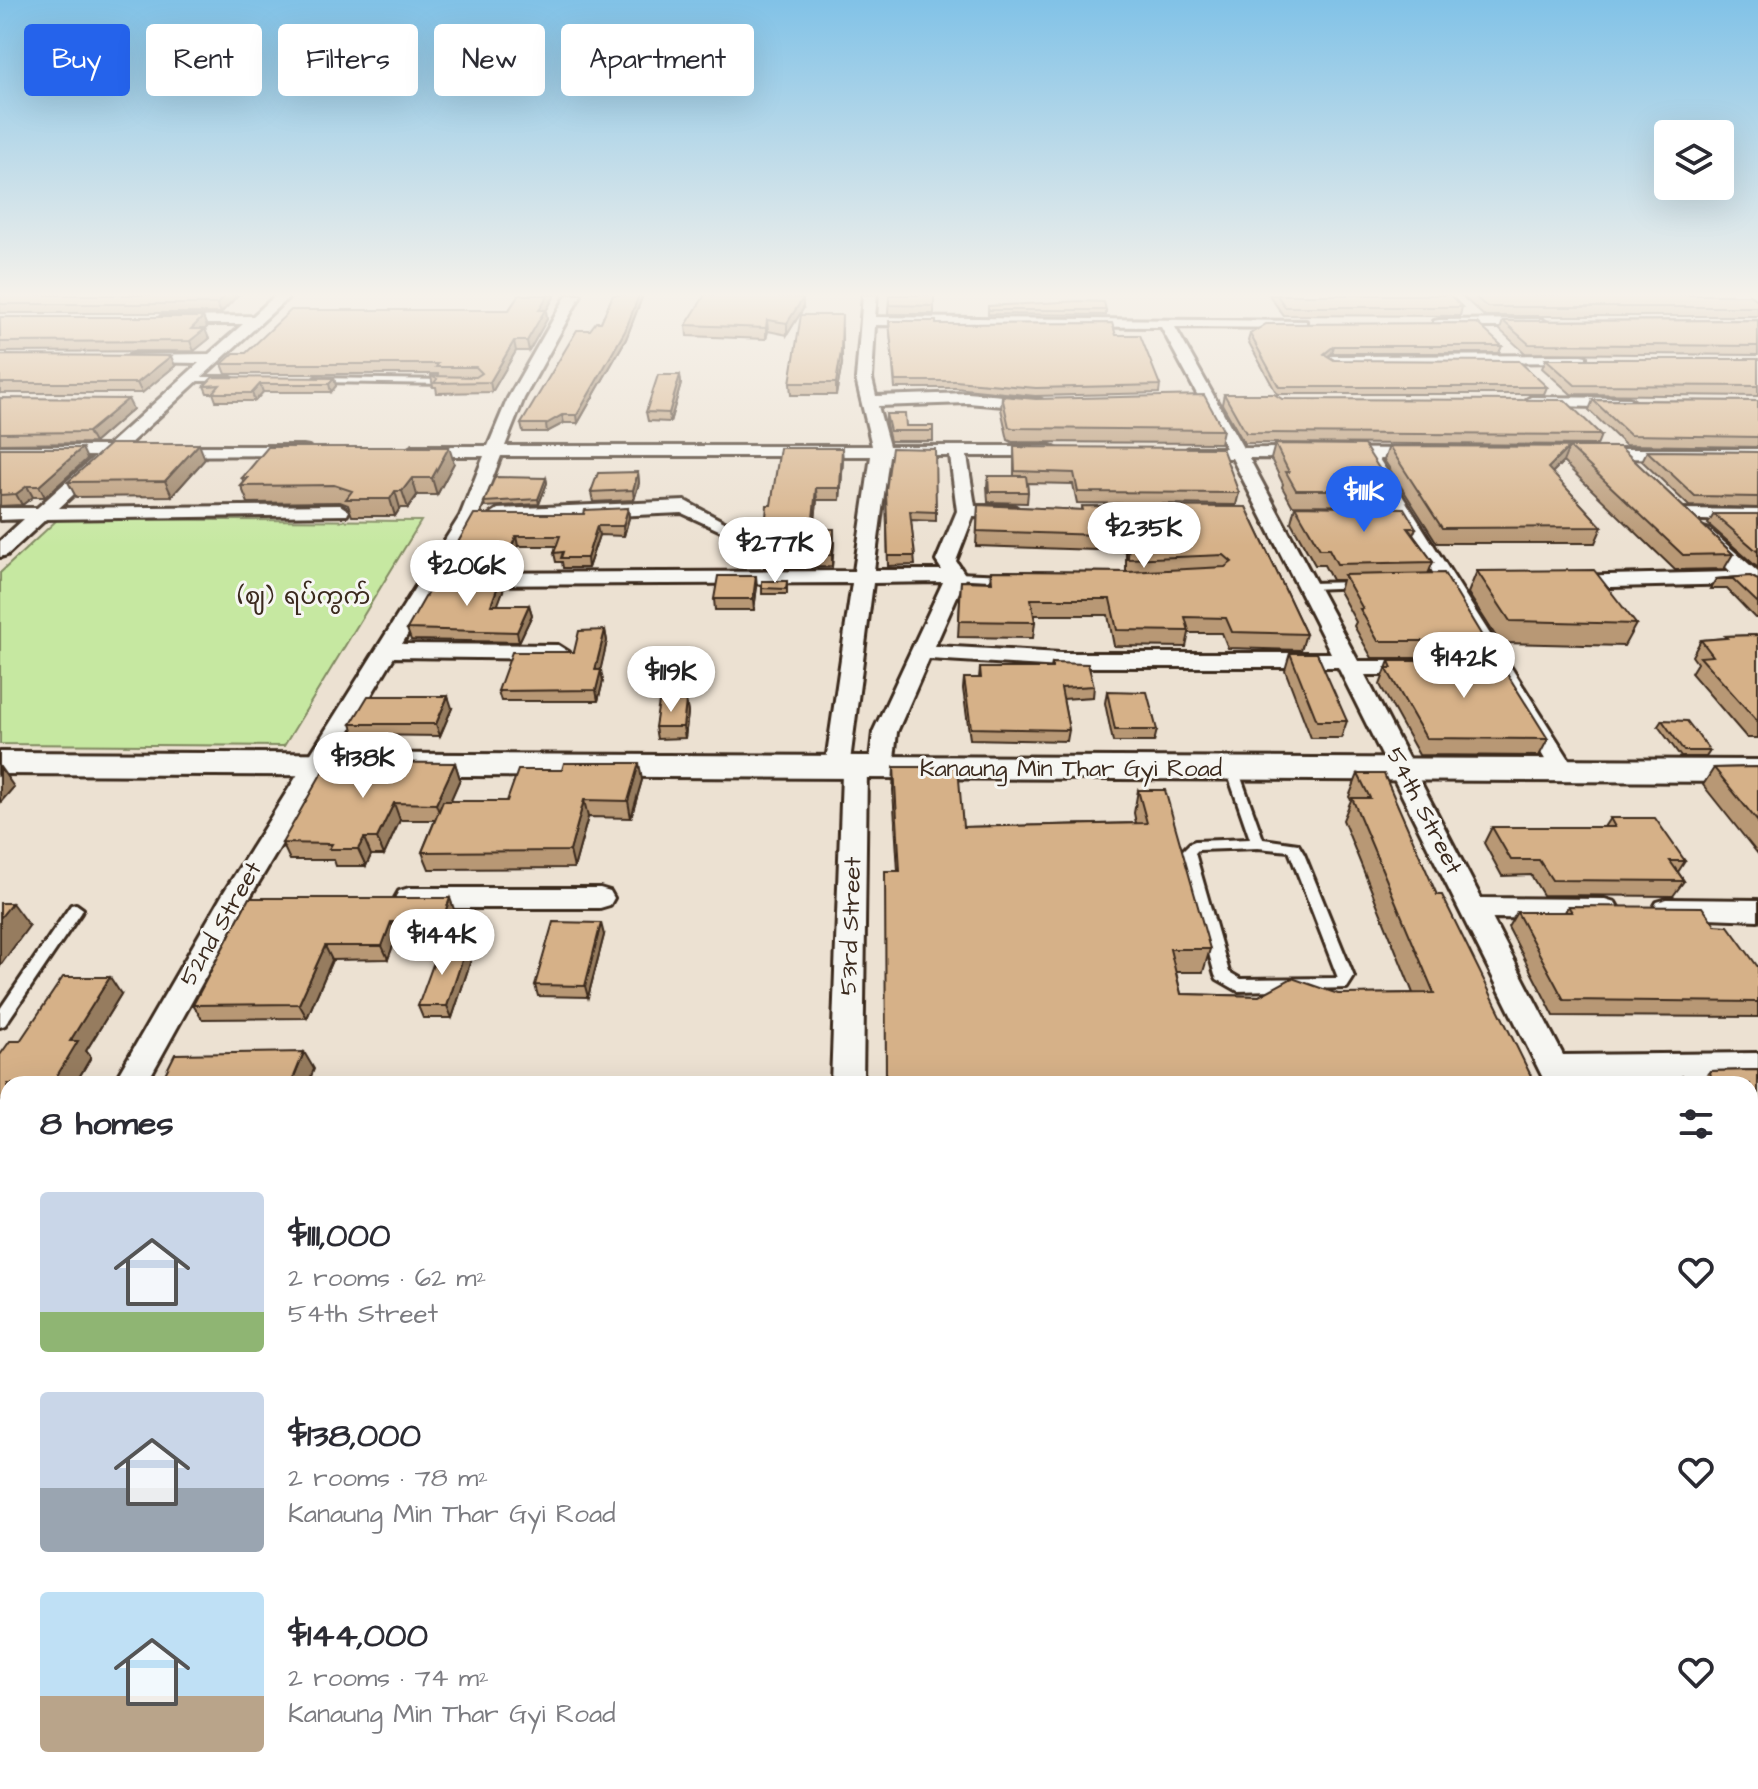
<!DOCTYPE html>
<meta charset="utf-8">
<style>
:root{--surface:#fff;--page:#f2f2f3;--text:#2b2b33;--muted:#7c7c81;--accent:#2563eb}
body{margin:0;font-family:"Architects Daughter","Noto Sans Myanmar",sans-serif;background:var(--page);color:var(--text);height:100vh;display:flex;flex-direction:column;font-size:30px;white-space:nowrap}
*{box-sizing:border-box;margin:0}
p{font-size:26px;color:var(--muted)}
.icon{flex:none;width:44px;height:44px;fill:none;stroke:currentColor;stroke-width:2;stroke-linecap:round;stroke-linejoin:round}
.map{position:relative;flex:1;overflow:hidden}
.details{position:absolute;left:0px;top:1076px;width:1758px;height:714px;display:flex;flex-direction:column;background:var(--surface);border-radius:24px 24px 0 0;box-shadow:0 8px 32px #0002}
.details>*{flex:none}
.guide{position:absolute;left:24px;top:24px;width:800px;height:72px;display:flex;gap:16px}
.buttons{position:absolute;left:1654px;top:120px;display:grid;gap:16px}
.buttons a{display:grid;place-items:center;width:80px;height:80px;border-radius:8px;background:var(--surface);box-shadow:0 8px 32px #0002;font-size:40px}
.price{position:absolute;translate:-50% -68px;padding:0 18px;border-radius:28px;background:#fff;color:#222;font-size:26px;line-height:52px;filter:drop-shadow(0 2px 4px #0008)}
.price::after{content:'';position:absolute;left:50%;top:48px;width:24px;height:18px;margin-left:-12px;background:inherit;clip-path:polygon(0 0,100% 0,50% 100%)}
.price.selected{background:var(--accent);color:#fff}
ul{padding:0;list-style:none}
li{display:flex;align-items:center;gap:24px;height:200px;padding:0 40px}
li span{display:grid;place-items:center;flex:none;width:224px;height:160px;border-radius:8px;color:#555}
li>.icon{margin-inline-start:auto}
span .icon{width:96px;height:96px;fill:#fffc;stroke-width:1}
li b{font-size:34px}
h2{display:flex;justify-content:space-between;align-items:center;height:96px;padding:0 40px;font-size:34px}
.pill{padding:0 28px;border-radius:8px;background:var(--surface);box-shadow:0 8px 32px #0002;font-size:28px;line-height:72px}
.pill.selected{background:var(--accent);color:#fff}
.map>svg:first-child{display:block}
</style>
<div class="map">
<svg width="1758" height="1789" viewBox="0 0 1758 1789">
<rect width="100%" height="100%" fill="#ece1d2"/>
<filter id="ink" filterUnits="userSpaceOnUse"><feTurbulence type="fractalNoise" baseFrequency=".0125" numOctaves="2"/><feDisplacementMap in="SourceGraphic" scale="16" xChannelSelector="R" yChannelSelector="G"/><feConvolveMatrix kernelMatrix="1 2 1 2 8 2 1 2 1" color-interpolation-filters="sRGB"/></filter>
<g filter="url(#ink)">
<!-- green -->
<path fill="#c6e8a1" stroke="#808960" stroke-width="2" d="M58 519 421 521 284 746 0 744V573Z"/>
<g fill="none" stroke-linecap="round" stroke-linejoin="round">
<!-- lane casing -->
<g stroke="#3b2a1e" stroke-width="6">
<path id="lane" d="M187 377H229L233 379 229 381H190L186 379Z
M315 378 449 380 453 382 449 384 318 382 314 380Z
M956 573 1008 575 1013 578 1008 581 952 578V574Z
M1358 582 1363 585 1362 587 1309 589 1304 586 1309 583Z
M1232 765 1238 769 1263 839 1298 844 1304 854 1354 977 1347 988 1238 991 1217 979 1215 975 1181 852 1190 843 1195 841 1250 839 1226 769ZM1258 848 1289 851 1338 978 1241 979 1229 972 1195 853 1198 850Z
M76 904 83 909 81 913 5 1025 0 1027V1009L71 905Z
M8 1591V1659L0 1663V1594Z"/>
</g>
<!-- street casing -->
<g stroke="#3b2a1e" stroke-width="6">
<path id="street" d="M276 295H291L127 446H303L309 447V455L115 456 59 508 340 505 349 511 347 515 46 519 7 555 0 557V541L24 519 0 520V508H37L95 456H0V446H107L199 363 135 362 128 358 130 355 209 354 243 324H166L161 323V317L253 316Z
M567 295H581L524 398 505 446H872L856 379 863 295H877L875 317 1306 321V327L1301 328 1175 327 1243 448 1423 449 1432 454 1423 459H1379L1576 770 1573 776H1555L1365 459 1249 458 1358 661H1422L1433 668 1422 675H1365L1481 898 1605 899 1615 902 1619 909 1615 916 1605 919 1492 918 1563 1055 1758 1053V1079L1546 1084 1338 667H1061L929 659 897 732 893 768 881 776 872 774 869 768 873 732 943 582 873 583 850 761 864 762 867 768 863 1084H831L842 774H828L825 768 852 583 465 585 455 579 465 573 854 571 871 456H501L478 516 402 644 558 645 569 652 558 659 394 657 247 902 146 1084H113L224 892 460 516 484 456H413L404 451 413 446H488L508 398ZM875 325 1161 327 1226 448H1189L1180 453 1189 458H1232L1331 653H1061L935 646 966 576 956 561 973 517 1014 518 1023 512 1014 506H975L967 456H1051L1060 451 1051 446H889L878 406 968 403 1040 409 1048 404 1040 399 968 393 876 396 872 379ZM889 456H950L957 511 936 561 942 570H874Z
M1439 320 1541 319 1548 323 1541 327H1434V321Z
M1581 355 1586 356V362L1332 364 1325 360 1332 356Z
M1531 397 1629 398 1637 403 1629 408 1525 405 1523 402Z
M1589 449H1758V459L1583 458 1580 454Z
M685 501 730 525 721 531 682 513 498 521 489 515 498 509Z
M1682 509 1758 510V522L1675 519 1673 515Z
M1703 528 1710 530 1758 572V593L1744 584 1567 588 1557 582 1567 576 1731 572 1693 534Z
M409 888H600L610 891 614 898 610 905 600 908H409L399 905 395 898 399 891Z
M1667 899 1758 900V920L1657 916 1653 909 1657 902Z
M1750 1268H1758V1304H1750Z
M8 1282V1329L0 1332V1285Z
M1750 1435 1758 1438V1492L1750 1489Z
M0 1563H8V1607H0Z
M1750 1578H1758V1624H1750Z
M803 1782H853V1789H803Z"/>
</g>
<!-- secondary casing -->
<g stroke="#3b2a1e" stroke-width="6">
<path id="secondary" d="M0 752 1758 760V782L0 774Z"/>
</g>
<!-- lane -->
<use href="#lane" fill="#f6f6f2" fill-rule="evenodd"/>
<!-- street -->
<use href="#street" fill="#f6f6f2" fill-rule="evenodd"/>
<!-- secondary -->
<use href="#secondary" fill="#f6f6f2" fill-rule="evenodd"/>
</g>
<!-- wall -->
<path fill="#b89875" stroke="#3b2a1e" stroke-width="2" d="M0 295H238L221 313H0Z
M519 295H555L546 311 547 319 529 351H516L492 392 437 393 436 387H433L431 376 439 377 438 374H226L222 364 246 353 509 310Z
M613 295H643L626 339 578 423H564L547 432H523L521 424 590 330 601 322Z
M889 295H934V314H888Z
M1269 295H1450L1462 307 1460 316 1283 315Z
M1461 295H1749L1758 300V316H1484Z
M803 309 787 335 768 331 766 339 687 336 686 325Z
M988 310H1106V315L988 314Z
M0 317H203L207 327 204 329 209 339 194 351 0 352Z
M1758 320V355L1525 353 1500 330 1503 321Z
M889 321 1116 335 1160 385 1159 393 1035 396 955 388H895Z
M1250 334 1502 346 1499 353H1332L1328 356 1334 360 1547 387 1544 394H1277L1248 341Z
M0 355 175 366 142 393H0Z
M1546 359H1758V396L1571 394 1542 368Z
M842 364 836 395H791L790 383Z
M680 375 681 384 670 422 648 421 646 412Z
M334 378 336 386 331 392H263L255 401H216L213 393H207L204 386Z
M1224 394 1282 399 1601 435 1597 445 1244 443 1222 404Z
M1002 396 1223 430 1220 443 1012 442 1008 440 1001 409Z
M0 398 133 409 94 443 0 444Z
M1593 400 1758 401V447L1625 445 1589 410Z
M886 414 906 426 933 431V441H890L886 424Z
M1275 444 1393 490 1388 506 1292 505 1282 487 1283 484 1271 459Z
M1389 446 1620 447 1733 554 1724 569 1675 570 1563 462 1552 473 1602 527 1595 543H1437L1384 460Z
M1014 447 1239 493 1236 505 1077 503 1073 484 1027 483 1028 492 1027 503 988 502 987 486 988 476H1014Z
M0 448 87 459 45 497H33L22 505 0 506Z
M1647 451 1758 452V508L1689 506 1642 461Z
M205 459 172 496 76 497 68 482Z
M843 460 840 500H817L814 529 834 542 832 567 764 568 763 556 771 505Z
M454 463 437 495H417L408 508H400L395 516H352L348 505 340 502 248 503 241 486 244 483 242 478Z
M638 472 639 483 634 500 593 502 591 492Z
M546 478 547 483 539 504 485 507 484 502Z
M886 490 936 512V521L911 520 915 565 888 566Z
M978 505 1082 510V506L1246 507 1306 634 1301 650 1228 648 1222 633H1189L1186 647 1114 646 1108 615H1034L1035 622 1033 638 958 637 961 581 990 582 991 571 1126 572V551L976 546Z
M1295 506 1416 528 1413 535 1433 562 1428 574 1485 641 1478 658H1372L1354 626 1356 622 1339 591 1342 580H1332L1324 565H1315L1291 522Z
M628 508 629 518 624 536 599 535 588 568H563L562 562H556L554 553 556 546H518L509 570H451L448 560 584 514Z
M1714 514H1758V568L1708 524Z
M1477 571 1636 624 1624 646 1500 643 1468 593Z
M1750 576 1758 580V618H1755L1727 589H1710L1716 579Z
M501 578 504 588 497 605H529L532 615 519 642 411 640 407 629Z
M787 581V594H762V588Z
M757 586 754 610H715L714 599Z
M605 630 607 641 600 670 603 681 598 701H501L498 691 574 652Z
M1758 635V738H1747L1691 673 1697 663 1692 656 1701 640 1724 638 1725 636Z
M1290 653 1347 721 1341 738H1311L1285 670Z
M1389 661 1548 739 1539 756 1419 755 1380 685Z
M1052 663 1094 686 1093 697 1063 699 1069 730 1067 741 970 739 963 689 964 678H979L980 668H1051Z
M1107 691 1157 730 1154 742H1113L1105 703Z
M686 701 688 713 685 738 657 739 655 727Z
M452 708 440 736 355 735 351 724Z
M1662 720 1710 751 1706 757H1681L1658 726Z
M455 763 460 779 450 801H507L642 780 631 818 588 817 574 868 429 869 422 852 435 820H400L384 855H371L366 866H336L334 860H290L282 843Z
M894 767 963 827 1136 823 1134 813 1138 790 1210 949 1203 972H1176L1181 994 1259 996 1413 993 1343 820 1351 800 1349 797 1358 774 1437 895 1535 1084H886L898 871 893 790Z
M1758 767V854L1703 785 1714 768Z
M1610 818 1685 861 1678 872 1684 881 1673 896 1543 895 1531 875 1502 876 1484 843 1492 827H1604Z
M249 898 455 912 448 935H397L388 959 332 960 307 1018 202 1019 193 1005Z
M1568 906 1715 925 1758 967V1017L1554 1016 1508 927 1517 912H1565Z
M604 935 588 997 538 996 535 985Z
M466 948 471 960 452 1018H423L418 1006Z
M121 994 86 1051 91 1057 75 1084H8V1147H0V1055L20 1041Z
M1758 1070V1164H1750V1084H1677L1683 1076 1705 1077 1710 1071Z
M1758 1376V1391L1752 1381Z
M1301 1782H1750L1758 1789H1330L1302 1787Z"/>
<!-- shaded-wall -->
<path fill="#967c5f" stroke="#3b2a1e" stroke-width="2" d="M226 295H238L221 313 217 304Z
M548 295H555L546 311 547 319 529 351 527 341 539 310Z
M639 295H643L626 339 578 423 577 415Z
M803 298V309L787 335V323Z
M203 317 207 327 201 333 205 329 209 339 194 351 190 341 191 329Z
M767 320 768 331 766 339V328Z
M842 327V364L836 395V383Z
M514 341 516 351 492 392 490 382Z
M1334 346 1332 353 1322 361 1324 354Z
M171 356 175 366 142 393 137 383Z
M680 375 681 384 670 422 669 413Z
M334 378 336 386 331 392 329 384Z
M260 384 263 392 255 401 252 393Z
M128 399 133 409 94 443 88 432Z
M562 415 564 423 547 432 546 424Z
M199 444 205 459 172 496 165 481Z
M449 447 454 463 437 495 432 478Z
M1569 447 1563 462 1541 483 1548 468Z
M82 448 87 459 45 497 39 486Z
M842 448 843 460 840 500V488Z
M638 472 639 483 634 500 633 490Z
M412 478 417 495 408 508 402 491Z
M546 478 547 483 539 504 538 499Z
M27 486 33 497 22 505 16 494Z
M816 488 817 500 813 541 812 529Z
M395 491 400 508 395 516 390 499Z
M628 508 629 518 624 536 623 526Z
M597 526 599 535 588 568 587 558Z
M834 529V542L832 567V555Z
M516 536 518 546 509 570 506 560Z
M756 576 757 586 754 610 753 599Z
M501 578 504 588 494 615 491 605Z
M529 605 532 615 519 642 517 632Z
M605 630 607 641 598 681 595 670Z
M601 670 603 681 598 701 596 690Z
M448 696 452 708 440 736 436 724Z
M686 701 688 713 685 738 683 727Z
M455 763 460 779 442 820 436 804Z
M639 763 642 780 631 818 628 801Z
M0 767 14 787 0 803Z
M584 800 588 817 574 868 570 851Z
M394 803 400 820 384 855 377 838Z
M364 838 371 855 366 866 358 849Z
M450 898 455 912 448 935 442 921Z
M12 903 29 926 0 966V918Z
M391 922 397 935 388 959 382 946Z
M601 923 604 935 588 997 585 986Z
M325 946 332 960 307 1018 299 1004Z
M466 948 471 960 452 1018 447 1006Z
M110 977 121 994 86 1051 91 1057 75 1084H52L70 1041Z
M304 1052 314 1069 308 1084H291Z
M747 1782H752V1789H747Z"/>
<!-- building -->
<path fill="#d6b188" stroke="#3b2a1e" stroke-width="2" d="M0 295H226L217 304H0Z
M519 295H548L539 310H545L527 341H514L490 382 434 383 437 379 431 376 476 377 482 373 476 367H436L438 364H222L234 353H246L291 310H509Z
M613 295H639L625 331 577 415H562L546 424H521L577 330H590L596 322H601Z
M705 295H742L803 298 787 323 767 320 766 328 686 325Z
M889 295H934V306L889 305Z
M1277 295H1450L1462 307H1285Z
M1473 295H1749L1758 300V307H1487Z
M1079 301 1104 302 1106 310H988V306Z
M801 315H842L841 352 836 383H790Z
M0 317H203L191 329H205L190 341 0 342Z
M1758 320V346L1529 344 1503 321Z
M889 321H936V324L1112 323 1116 335H1140L1160 385 1036 388 955 381H895Z
M1477 323 1502 346H1334L1324 354 1334 360 1519 361 1547 387H1279L1250 334 1266 324Z
M0 355 171 356 137 383H0Z
M1546 359H1758V386L1575 385Z
M658 375H680L669 413 646 412Z
M213 377 334 378 329 384H260L252 393H213L220 385 204 386Z
M1224 394H1274L1282 399 1565 400 1601 435 1246 433Z
M1204 395 1223 430 1013 428 1009 427 1002 396 1036 399Z
M0 398 128 399 88 432 0 433Z
M1593 400 1758 401V437L1630 435Z
M886 414H905L906 426H933V431H890Z
M110 444H199L165 481 68 482Z
M1275 444 1364 445 1393 490H1296L1286 472H1289Z
M1389 446 1620 447 1733 554 1683 555 1569 447 1548 468 1602 527 1442 528Z
M268 447H449L432 478H412L402 491H395L390 499H346L352 491 334 485 241 486 248 478H242Z
M1014 447 1222 448 1239 493 1078 492 1074 473 1015 471Z
M0 448H82L39 486H27L16 494 0 495Z
M780 448H842L840 488H816L812 529H834L832 555 763 556 767 505H771Z
M892 448 935 449 936 512 910 511 915 556H888L886 490Z
M1647 451 1758 452V497L1695 496Z
M638 472 633 490 591 492 598 473Z
M988 476H1026L1028 492H989Z
M495 477 546 478 538 499 484 502Z
M978 505 1083 510 1082 506 1246 507 1306 634 1232 632 1226 618 1185 617 1189 631 1117 630 1110 599H1031L1035 622 959 621 961 581 992 582 991 571 1128 572 1225 567 1232 562 1224 555 1128 559 1129 536 977 531Z
M1295 506 1404 508 1416 528H1408L1433 562 1337 564 1329 549H1320Z
M628 508 623 526H597L587 558H561L563 552 554 553 560 536H516L506 560H448L474 514H584L585 510Z
M1714 514H1758V552Z
M1594 570 1636 624 1510 621 1477 571Z
M1444 573 1485 641H1378L1360 609H1363L1344 575Z
M718 576H756L753 599H714Z
M1750 576 1758 580V603L1733 579H1716Z
M436 578H501L491 605H529L517 632 407 629Z
M762 581H787L786 589 762 588Z
M605 630 595 670H601L596 690 498 691 512 652H574L579 631Z
M1758 635V722L1700 657 1713 656 1701 640 1727 638 1725 636Z
M1290 653H1317L1347 721H1317Z
M1389 661H1499L1548 739 1426 738 1386 668H1392Z
M1052 663 1088 664 1094 686 1061 688 1069 730 971 728 964 678H981L980 668H1052Z
M1107 691 1147 692 1157 730H1115Z
M368 696H448L436 724H351Z
M686 701 683 727H655L659 702Z
M1662 720 1687 721 1710 751H1684Z
M328 762 455 763 436 804 394 803 377 838H364L358 849H329L332 844 282 843Z
M564 763H639L628 801 584 800 570 851 422 852 443 801H507L518 770H562Z
M894 767H958L963 827 1147 823 1138 790H1165L1210 949H1170L1181 994 1259 996 1292 978 1338 994 1434 993 1352 798H1370L1358 774H1384L1437 895H1442L1535 1084H886L885 871H900Z
M1758 767V822L1714 768Z
M1610 818H1655L1685 861H1670L1684 881 1552 880 1539 860H1511L1492 827H1615Z
M249 898H450L442 921 391 922 382 946H325L299 1004 193 1005Z
M0 903H12L0 918Z
M1568 906 1702 907 1715 925 1728 926 1758 967V1002L1564 1000 1517 912H1572Z
M553 922 601 923 585 986 535 985Z
M439 948H466L447 1006H418Z
M63 977H110L70 1041H78L52 1084H8V1132H0V1055L10 1041H20Z
M304 1052 291 1084H160L175 1054Z
M1758 1070V1153L1750 1140V1084H1688L1683 1076 1711 1077 1710 1071Z
M1750 1509 1757 1523 1750 1522Z
M1750 1605H1755L1758 1611V1789H1384L1382 1783 1357 1782H1750Z
M463 1782H747V1789H460Z
M882 1782H1056V1789H882Z"/>
</g>
<!-- sky -->
<linearGradient id="sky" x2="0" y2="1"><stop stop-color="#81c2e7"/><stop offset="0.54" stop-color="#f6f2eb"/><stop offset="1" stop-color="#f6f2eb" stop-opacity="0"/></linearGradient>
<rect width="1758" height="546" fill="url(#sky)"/>
<g text-anchor="middle" dominant-baseline="central" stroke-width="6" stroke-linejoin="round" paint-order="stroke">
<!-- far-quarter labels -->
<g font-size="24" fill="#3b2a1e" stroke="#f6f6f2">
<text x="304" y="597">(ဈ) ရပ်ကွက်</text>
</g>
<!-- street labels -->
<g font-size="24" fill="#3b2a1e" stroke="#f6f6f2">
<text x="1071" y="769">Kanaung Min Thar Gyi Road</text>
<text transform="translate(1424 811) rotate(63)">54th Street</text>
<text transform="translate(221 924) rotate(-60)">52nd Street</text>
<text transform="translate(851 926) rotate(-88)">53rd Street</text>
</g>
</g>
</svg>
<div class="buttons">
<a><svg class="icon" aria-label="layers" viewBox="0 0 24 24"><path d="M12 4l9 5-9 5-9-5zM3 14l9 5 9-5"/></svg></a>
</div>
<b class="price selected" style="left:1364px;top:534px">$111K</b>
<b class="price" style="left:1144px;top:570px">$235K</b>
<b class="price" style="left:775px;top:585px">$277K</b>
<b class="price" style="left:467px;top:608px">$206K</b>
<b class="price" style="left:1464px;top:700px">$142K</b>
<b class="price" style="left:671px;top:714px">$119K</b>
<b class="price" style="left:363px;top:800px">$138K</b>
<b class="price" style="left:442px;top:977px">$144K</b>
<div class="guide">
<a class="pill selected">Buy</a>
<a class="pill">Rent</a>
<a class="pill">Filters</a>
<a class="pill">New</a>
<a class="pill">Apartment</a>
</div>
<section class="details">
<h2>8 homes<svg class="icon" aria-label="filters" viewBox="0 0 24 24"><path d="M4 7h16M4 17h16"/><circle cx="9" cy="7" r="2"/><circle cx="15" cy="17" r="2"/></svg></h2>
<ul>
<li><span style="background:linear-gradient(#c9d6e8 75%,#8fb573 0)"><svg class="icon" aria-label="home" viewBox="0 0 24 24"><path d="M3 11l9-7 9 7M6 9v11h12V9"/></svg></span><div><b>$111,000</b><p>2 rooms · 62 m²</p><p>54th Street</p></div><svg class="icon" aria-label="heart" viewBox="0 0 24 24"><path d="M12 20l-8-8c-3-5 5-10 8-4 3-6 11-1 8 4z"/></svg></li>
<li><span style="background:linear-gradient(#c9d6e8 60%,#9aa5b1 0)"><svg class="icon" aria-label="home" viewBox="0 0 24 24"><path d="M3 11l9-7 9 7M6 9v11h12V9"/></svg></span><div><b>$138,000</b><p>2 rooms · 78 m²</p><p>Kanaung Min Thar Gyi Road</p></div><svg class="icon" aria-label="heart" viewBox="0 0 24 24"><path d="M12 20l-8-8c-3-5 5-10 8-4 3-6 11-1 8 4z"/></svg></li>
<li><span style="background:linear-gradient(#bfe0f5 65%,#b9a48a 0)"><svg class="icon" aria-label="home" viewBox="0 0 24 24"><path d="M3 11l9-7 9 7M6 9v11h12V9"/></svg></span><div><b>$144,000</b><p>2 rooms · 74 m²</p><p>Kanaung Min Thar Gyi Road</p></div><svg class="icon" aria-label="heart" viewBox="0 0 24 24"><path d="M12 20l-8-8c-3-5 5-10 8-4 3-6 11-1 8 4z"/></svg></li>
</ul>
</section>
</div>
